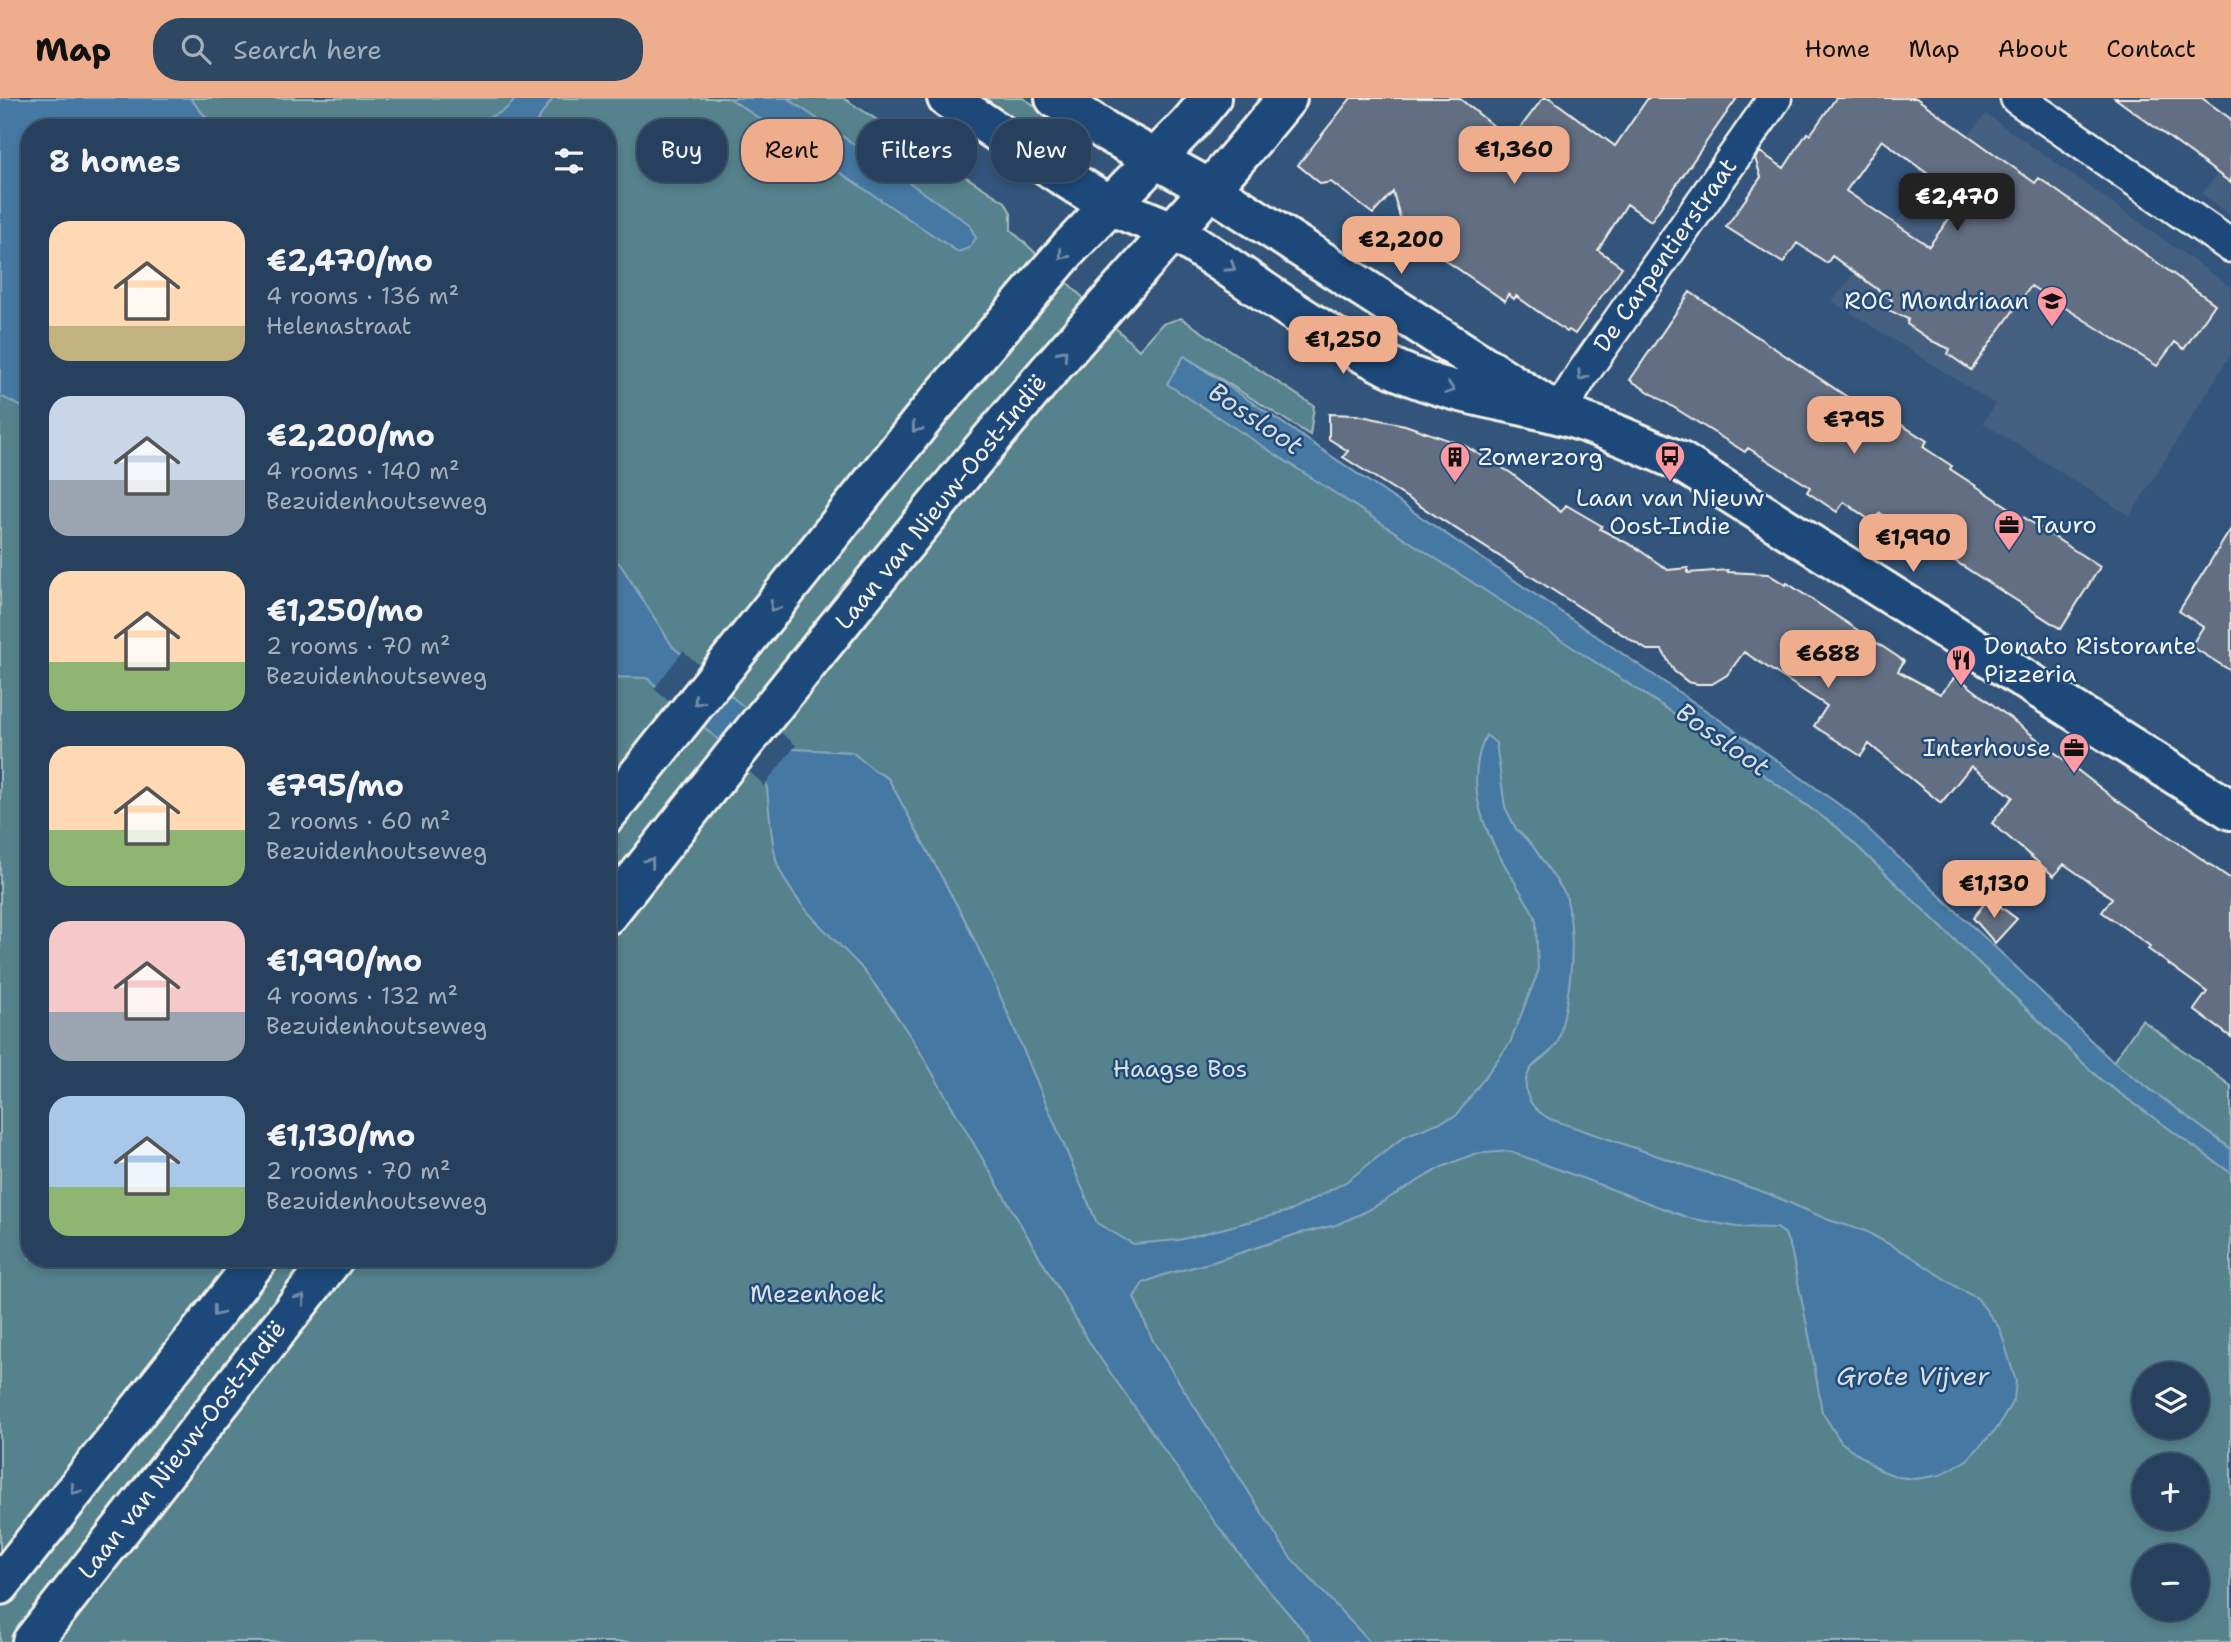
<!DOCTYPE html>
<meta charset="utf-8">
<style>
:root{--surface:#26405d;--page:#2e4763;--text:#f1f3f6;--muted:#a4afbc;--line:#425972;--accent:#eead8d}
body{margin:0;font-family:"Shantell Sans",sans-serif;background:var(--page);color:var(--text);height:100vh;display:flex;flex-direction:column;font-size:26px;white-space:nowrap}
*{box-sizing:border-box;margin:0}
p{font-size:23px;color:var(--muted)}
.icon{flex:none;width:38px;height:38px;fill:none;stroke:currentColor;stroke-width:2;stroke-linecap:round;stroke-linejoin:round}
.map{position:relative;flex:1;overflow:hidden}
.sheet{position:absolute;left:21px;top:21px;width:595px;height:1148px;display:flex;flex-direction:column;background:var(--surface);border-radius:28px;box-shadow:0 4px 10px #0003,0 0 0 2px var(--line)}
.sheet>*{flex:none}
.top-card{position:absolute;left:637px;top:21px;width:665px;height:63px;display:flex;gap:14px}
.controls{position:absolute;left:2132px;top:1264px;display:grid;gap:14px}
.controls a{display:grid;place-items:center;width:77px;height:77px;border-radius:50%;background:var(--surface);box-shadow:0 4px 10px #0003,0 0 0 2px var(--line);font-size:35px}
.price{position:absolute;translate:-50% -60px;padding:0 16px;border-radius:14px;background:var(--accent);color:#111;font-size:23px;line-height:46px;filter:drop-shadow(0 2px 4px #0008)}
.price::after{content:'';position:absolute;left:50%;top:42px;width:21px;height:16px;margin-left:-10px;background:inherit;clip-path:polygon(0 0,100% 0,50% 100%)}
.price.active{background:#222;color:#fff}
ul{padding:0;list-style:none}
li{display:flex;align-items:center;gap:21px;height:175px;padding:0 28px}
li span{display:grid;place-items:center;flex:none;width:196px;height:140px;border-radius:21px;color:#555}
li>.icon{margin-inline-start:auto}
span .icon{width:84px;height:84px;fill:#fffc;stroke-width:1}
li b{font-size:30px}
h2{display:flex;justify-content:space-between;align-items:center;height:84px;padding:0 28px;font-size:30px}
.pill{padding:0 24px;border-radius:28px;background:var(--surface);box-shadow:0 4px 10px #0003,0 0 0 2px var(--line);font-size:24px;line-height:63px}
.pill.active{background:var(--accent);color:#111}
header{display:flex;align-items:center;gap:42px;box-sizing:border-box;height:98px;padding:0 35px;background:var(--accent);color:#111}
header strong{font-size:33px}
nav{display:flex;gap:38px;margin-inline-start:auto;font-size:24px}
.search{width:490px;height:63px;background:var(--page);display:flex;align-items:center;gap:18px;box-sizing:border-box;padding:0 24px;border-radius:28px;color:var(--muted);font-size:26px}
.map>svg:first-child{display:block}
</style>
<header>
<strong>Map</strong>
<div class="search"><svg class="icon" aria-label="search" viewBox="0 0 24 24"><circle cx="10" cy="10" r="6"/><path d="M15 15l6 6"/></svg>Search here</div>
<nav><a>Home</a><a>Map</a><a>About</a><a>Contact</a></nav>
</header>
<div class="map">
<svg width="2231" height="1544" viewBox="0 0 2231 1544">
<rect width="100%" height="100%" fill="#33557c"/>
<filter id="ink" filterUnits="userSpaceOnUse"><feTurbulence type="fractalNoise" baseFrequency=".0143" numOctaves="2"/><feDisplacementMap in="SourceGraphic" scale="14" xChannelSelector="R" yChannelSelector="G"/><feConvolveMatrix kernelMatrix="1 2 1 2 8 2 1 2 1" color-interpolation-filters="sRGB"/></filter>
<g filter="url(#ink)">
<!-- built -->
<path fill="#455f80" d="M1986 16 2231 189V256L2130 418 1983 325 1995 306 1832 203Z
M2231 58V118L2202 96Z"/>
<!-- green -->
<path fill="#54828c" stroke="#a4baba" stroke-width="2" fill-rule="evenodd" d="M0 0H843L1005 104 1011 115V132L1139 252 1162 226 1181 220 1314 308 1310 337 1184 258 1598 566 1709 638 1837 729 2100 981 2231 1075V1544H0ZM30 30H607V1160H30ZM2144 1276H2196V1328H2144ZM2144 1367H2196V1419H2144ZM2144 1458H2196V1510H2144Z
M983 0H1023L1074 33 1057 50Z
M2142 922 2231 988V1051L2113 964Z"/>
<!-- water -->
<path fill="#4478a2" stroke="#8aa8be" stroke-width="2" d="M0 0H190L215 30H30V313L0 298Z
M516 0H553L532 30H476L484 20C498 17 508 12 516 0Z
M729 0H787L969 126 976 140 969 150 958 154Z
M1184 258 1720 622 1851 715 2013 866 2113 964 2231 1051V1075L2100 981 1837 729 1709 638 1167 286Z
M607 457 620 466 673 549 794 651 852 654 875 673 888 680 966 824 997 890 1097 1125 1133 1146 1179 1142 1293 1112 1346 1084 1405 1038 1456 1018 1510 945 1538 874 1536 824 1535 818C1503 761 1455 705 1486 637L1496 645 1505 709 1516 731 1532 747 1566 797C1576 839 1572 884 1562 926 1561 932 1560 942 1556 947 1546 961 1529 964 1526 983 1524 1002 1535 1013 1550 1021L1769 1096 1829 1122 1865 1133 1909 1157 1961 1192 1977 1200 2000 1231 2016 1284 2014 1301 1998 1329 1967 1362 1940 1377 1916 1381 1898 1379 1880 1372 1841 1344 1822 1314 1810 1242 1791 1151 1785 1136 1777 1130 1737 1129 1689 1120 1509 1053 1474 1056 1442 1069 1365 1114 1336 1127 1297 1136 1213 1164 1163 1177 1143 1185 1134 1199 1153 1243 1290 1459 1370 1544H1313L1257 1479 1214 1423 1091 1247 915 945C897 919 880 891 859 867 830 836 795 808 778 768 771 750 769 704 766 683L647 580 607 579Z"/>
<!-- pier -->
<path fill="#33557c" d="M683 553 731 594 702 631 654 591Z
M747 607 796 647 763 689 762 685 718 645Z"/>
<!-- building -->
<path fill="#626e82" stroke="#f4f1e8" stroke-width="2" fill-rule="evenodd" d="M1351 0H1459L1511 42 1543 0H1550L1615 48 1648 0H1737L1651 123 1627 106 1598 152 1622 169 1575 236 1569 232 1567 234 1516 198 1514 201 1508 196 1505 203 1404 134 1393 94 1373 116 1331 84 1321 86 1298 67Z
M1836 0H1916L2035 85 2039 80 2215 206 2184 251 2175 244 2157 268 2031 188 1971 272 1948 256 1950 251 1932 243 1907 226 1908 221 1886 211 1892 202 1832 158 1827 165 1797 145 1783 165 1726 129 1761 79 1755 60 1760 54 1784 70 1807 35 1810 37ZM1882 42 1963 102 1929 148 1846 93Z
M2115 0H2202L2231 21V85Z
M1690 194 1861 308 1864 303 1927 343 1923 349 1952 368 1950 371 2100 469 2061 531 1880 415 1874 425 1844 404 1837 414 1807 394 1810 389 1748 350 1745 354 1630 282Z
M1329 316 1356 317 1405 327 1465 348 1511 375 1561 414 1566 407 1602 428 1600 431 1635 449 1668 472 1688 470V475L1728 472V474L1768 476 1786 487 1787 485 1904 563 1898 573 1940 596 1956 578 2116 702 2231 781V939L2194 912 2207 894 2148 851 2150 848 2102 814 2112 800 2064 766 2054 778 1992 725 2013 699 1971 668 1941 705 1869 646 1861 658 1814 628 1827 608 1744 554 1727 577 1712 586H1697L1688 584 1674 573 1662 552H1647L1343 359 1348 353 1329 341Z
M2231 431V573L2191 548 2203 529 2179 513Z
M1989 800 2017 821 1995 845 1973 820Z"/>
<g fill="none" stroke-linecap="round" stroke-linejoin="round">
<!-- minor casing -->
<g stroke="#f4f1e8" stroke-width="37">
<path id="minor" d="M2017 0 2231 148
M1558 316 1583 275 1775 0"/>
</g>
<!-- tertiary casing -->
<g stroke="#f4f1e8" stroke-width="44">
<path id="tertiary" d="M1210 91 1542 305
M1173 133C1248 179 1318 237 1399 273 1450 296 1504 302 1557 316 1600 327 1641 347 1681 364L2231 712"/>
</g>
<!-- secondary casing -->
<g stroke="#f4f1e8" stroke-width="44">
<path id="secondary" d="M947 0 1061 77 1109 107 1173 133
M1055 0 1107 34 1210 91
M607 716 932 310 1069 150 1190 25 1211 0
M607 817C750 637 893 457 1041 282 1122 187 1209 97 1287 0
M0 1487 259 1160
M32 1544 334 1160"/>
</g>
<!-- minor -->
<use href="#minor" stroke="#1f4a7a" stroke-width="32"/>
<!-- tertiary -->
<use href="#tertiary" stroke="#1f4a7a" stroke-width="38"/>
<!-- secondary -->
<use href="#secondary" stroke="#1f4a7a" stroke-width="38"/>
</g>
<!-- one-way arrows -->
<defs><path id="oneway-chevron" d="M-2-3.5L2.5 0L-2 3.5" fill="none" stroke-width="1.6" stroke-linecap="round" stroke-linejoin="round" transform="scale(1.75)"/></defs>
<g stroke="#748da6">
<use href="#oneway-chevron" transform="translate(1063 157) rotate(131)"/>
<use href="#oneway-chevron" transform="translate(1231 169) rotate(33)"/>
<use href="#oneway-chevron" transform="translate(1063 256) rotate(-49)"/>
<use href="#oneway-chevron" transform="translate(1582 278) rotate(123)"/>
<use href="#oneway-chevron" transform="translate(1450 291) rotate(18)"/>
<use href="#oneway-chevron" transform="translate(916 330) rotate(128)"/>
<use href="#oneway-chevron" transform="translate(774 509) rotate(128)"/>
<use href="#oneway-chevron" transform="translate(698 603) rotate(130)"/>
<use href="#oneway-chevron" transform="translate(650 764) rotate(-52)"/>
<use href="#oneway-chevron" transform="translate(301 1201) rotate(-51)"/>
<use href="#oneway-chevron" transform="translate(217 1214) rotate(128)"/>
<use href="#oneway-chevron" transform="translate(75 1392) rotate(129)"/>
</g>
</g>
<!-- icons -->
<defs>
<g id="university-pin" transform="scale(1.575)"><path d="M0 17L-7.5 6A9.5 9.5 0 1 1 7.5 6Z" fill="#ff9aa2" stroke="#1f4a7a"/><path d="M0-5L7-2L0 1L-7-2ZM-4 1L0 2.5L4 1V4Q0 6-4 4Z" fill="#111"/></g>
<g id="bus-pin" transform="scale(1.575)"><path d="M0 17L-7.5 6A9.5 9.5 0 1 1 7.5 6Z" fill="#ff9aa2" stroke="#1f4a7a"/><path d="M-5-6H5V4H4V6H2V4H-2V6H-4V4H-5ZM-3.5-4V0h7V-4ZM-3.5 1.2v1.5H-2V1.2ZM2 1.2v1.5H3.5V1.2Z" fill="#111"/></g>
<g id="building-pin" transform="scale(1.575)"><path d="M0 17L-7.5 6A9.5 9.5 0 1 1 7.5 6Z" fill="#ff9aa2" stroke="#1f4a7a"/><path d="M-4-6H4V6H1V3H-1V6H-4ZM-2.5-4.3h1.7v1.8h-1.7ZM.8-4.3h1.7v1.8H.8ZM-2.5-1h1.7V.8h-1.7ZM.8-1h1.7V.8H.8Z" fill="#111"/></g>
<g id="office-pin" transform="scale(1.575)"><path d="M0 17L-7.5 6A9.5 9.5 0 1 1 7.5 6Z" fill="#ff9aa2" stroke="#1f4a7a"/><path d="M-6-3h4V-5.5h4V-3h4V5H-6ZM-1-4.5V-3h2v-1.5ZM-6 0V1H6V0Z" fill="#111"/></g>
<g id="restaurant-pin" transform="scale(1.575)"><path d="M0 17L-7.5 6A9.5 9.5 0 1 1 7.5 6Z" fill="#ff9aa2" stroke="#1f4a7a"/><path d="M-5-6h1v4h1v-4h1v4h1v-4h1v5L-1.5 .5V6h-2V.5L-5-1ZM5-6V6H3V1.5H1.5Q1.5-4 5-6Z" fill="#111"/></g>
</defs>
<g fill-rule="evenodd">
<use href="#university-pin" x="2052" y="203"/>
<use href="#bus-pin" x="1670" y="358"/>
<use href="#building-pin" x="1455" y="359"/>
<use href="#office-pin" x="2009" y="427"/>
<use href="#restaurant-pin" x="1961" y="562"/>
<use href="#office-pin" x="2074" y="650"/>
</g>
<g text-anchor="middle" dominant-baseline="central" stroke-width="5" stroke-linejoin="round" paint-order="stroke">
<!-- street labels -->
<g font-size="24" fill="#f4f1e8" stroke="#1f4a7a">
<text transform="translate(1665 157) rotate(-55)">De Carpentierstraat</text>
<text transform="translate(941 404) rotate(-51)">Laan van Nieuw-Oost-Indië</text>
<text transform="translate(182 1352) rotate(-52)">Laan van Nieuw-Oost-Indië</text>
</g>
<!-- poi labels -->
<g font-size="24" fill="#f4f1e8" stroke="#1f4a7a" text-anchor="start">
<text x="2029" y="203" text-anchor="end">ROC Mondriaan</text>
<text x="1478" y="359">Zomerzorg</text>
<text x="1670" y="400" text-anchor="middle">Laan van Nieuw<tspan x="1670" dy="28">Oost-Indie</tspan></text>
<text x="2032" y="427">Tauro</text>
<text x="1984" y="548">Donato Ristorante<tspan x="1984" dy="28">Pizzeria</tspan></text>
<text x="2051" y="650" text-anchor="end">Interhouse</text>
</g>
<!-- park labels -->
<g font-size="24" fill="#dce0da" stroke="#1f4a7a">
<text x="1180" y="971">Haagse Bos</text>
<text x="817" y="1196">Mezenhoek</text>
</g>
<!-- water labels -->
<g font-size="26" font-style="italic" fill="#dadfde" stroke="#1f4a7a">
<text transform="translate(1256 320) rotate(34)">Bossloot</text>
<text transform="translate(1723 641) rotate(35)">Bossloot</text>
<text x="1913" y="1277">Grote Vijver</text>
</g>
</g>
</svg>
<div class="controls">
<a><svg class="icon" aria-label="layers" viewBox="0 0 24 24"><path d="M12 4l9 5-9 5-9-5zM3 14l9 5 9-5"/></svg></a>
<a>+</a>
<a>−</a>
</div>
<b class="price" style="left:1514px;top:88px">€1,360</b>
<b class="price active" style="left:1957px;top:135px">€2,470</b>
<b class="price" style="left:1401px;top:178px">€2,200</b>
<b class="price" style="left:1343px;top:278px">€1,250</b>
<b class="price" style="left:1854px;top:358px">€795</b>
<b class="price" style="left:1913px;top:476px">€1,990</b>
<b class="price" style="left:1828px;top:592px">€688</b>
<b class="price" style="left:1994px;top:822px">€1,130</b>
<div class="top-card">
<a class="pill">Buy</a>
<a class="pill active">Rent</a>
<a class="pill">Filters</a>
<a class="pill">New</a>
</div>
<section class="sheet">
<h2>8 homes<svg class="icon" aria-label="filters" viewBox="0 0 24 24"><path d="M4 7h16M4 17h16"/><circle cx="9" cy="7" r="2"/><circle cx="15" cy="17" r="2"/></svg></h2>
<ul>
<li><span style="background:linear-gradient(#ffd9b3 75%,#c2b280 0)"><svg class="icon" aria-label="home" viewBox="0 0 24 24"><path d="M3 11l9-7 9 7M6 9v11h12V9"/></svg></span><div><b>€2,470/mo</b><p>4 rooms · 136 m²</p><p>Helenastraat</p></div></li>
<li><span style="background:linear-gradient(#c9d6e8 60%,#9aa5b1 0)"><svg class="icon" aria-label="home" viewBox="0 0 24 24"><path d="M3 11l9-7 9 7M6 9v11h12V9"/></svg></span><div><b>€2,200/mo</b><p>4 rooms · 140 m²</p><p>Bezuidenhoutseweg</p></div></li>
<li><span style="background:linear-gradient(#ffd9b3 65%,#8fb573 0)"><svg class="icon" aria-label="home" viewBox="0 0 24 24"><path d="M3 11l9-7 9 7M6 9v11h12V9"/></svg></span><div><b>€1,250/mo</b><p>2 rooms · 70 m²</p><p>Bezuidenhoutseweg</p></div></li>
<li><span style="background:linear-gradient(#ffd9b3 60%,#8fb573 0)"><svg class="icon" aria-label="home" viewBox="0 0 24 24"><path d="M3 11l9-7 9 7M6 9v11h12V9"/></svg></span><div><b>€795/mo</b><p>2 rooms · 60 m²</p><p>Bezuidenhoutseweg</p></div></li>
<li><span style="background:linear-gradient(#f6c9c9 65%,#9aa5b1 0)"><svg class="icon" aria-label="home" viewBox="0 0 24 24"><path d="M3 11l9-7 9 7M6 9v11h12V9"/></svg></span><div><b>€1,990/mo</b><p>4 rooms · 132 m²</p><p>Bezuidenhoutseweg</p></div></li>
<li><span style="background:linear-gradient(#a9c7e8 65%,#8fb573 0)"><svg class="icon" aria-label="home" viewBox="0 0 24 24"><path d="M3 11l9-7 9 7M6 9v11h12V9"/></svg></span><div><b>€1,130/mo</b><p>2 rooms · 70 m²</p><p>Bezuidenhoutseweg</p></div></li>
</ul>
</section>
</div>
